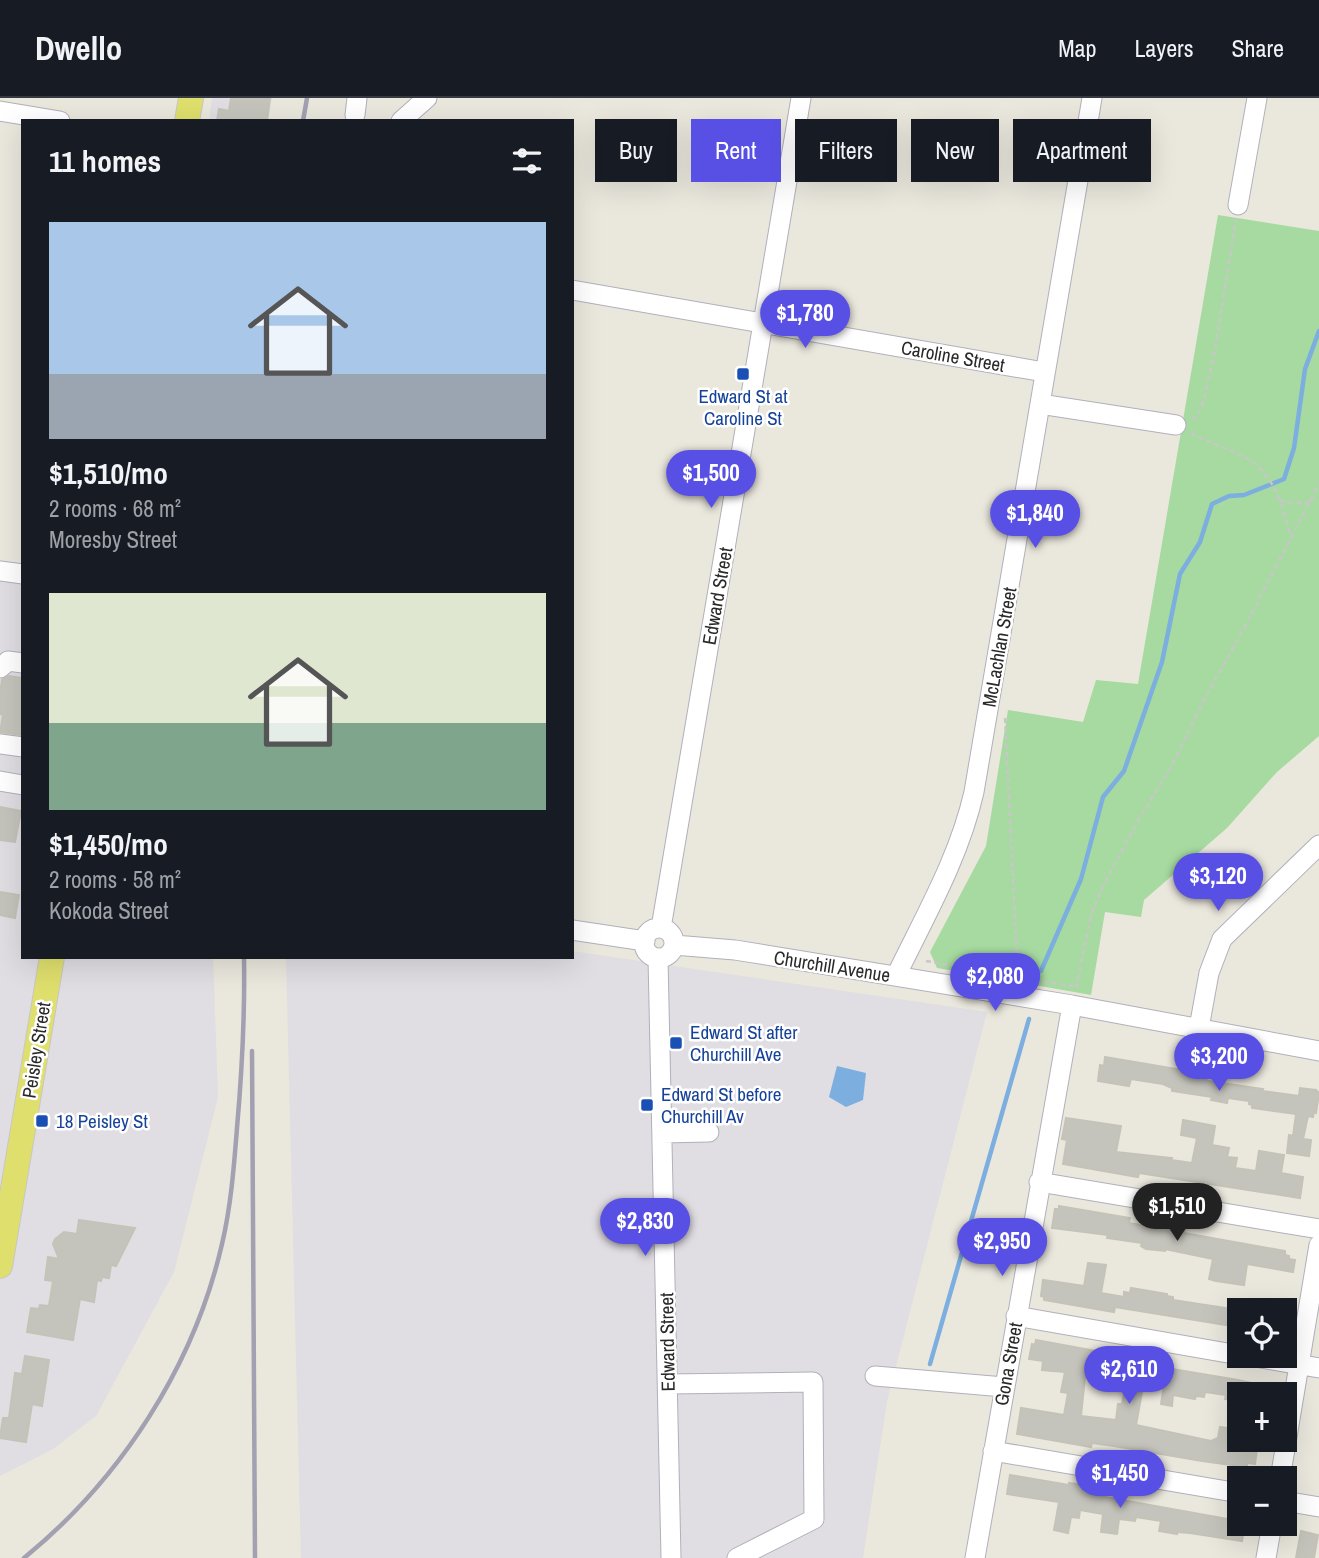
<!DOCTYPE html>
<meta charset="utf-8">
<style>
:root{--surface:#171b24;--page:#242831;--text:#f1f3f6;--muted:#9ea1a6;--line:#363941;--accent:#5850e4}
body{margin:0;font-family:"Archivo Narrow",sans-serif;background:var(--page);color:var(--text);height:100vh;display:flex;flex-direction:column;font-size:26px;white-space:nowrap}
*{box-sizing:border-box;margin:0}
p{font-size:23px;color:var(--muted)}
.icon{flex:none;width:38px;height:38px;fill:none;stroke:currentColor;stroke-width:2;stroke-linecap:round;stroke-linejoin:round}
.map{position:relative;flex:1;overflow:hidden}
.sheet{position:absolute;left:21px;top:21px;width:553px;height:840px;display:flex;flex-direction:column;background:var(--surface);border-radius:0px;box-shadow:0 7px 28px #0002}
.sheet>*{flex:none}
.top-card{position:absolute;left:595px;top:21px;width:618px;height:63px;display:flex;gap:14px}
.fabs{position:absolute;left:1227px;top:1200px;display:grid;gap:14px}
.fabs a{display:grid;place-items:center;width:70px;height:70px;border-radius:0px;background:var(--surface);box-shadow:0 7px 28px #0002;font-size:35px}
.price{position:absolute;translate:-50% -60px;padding:0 16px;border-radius:24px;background:var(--accent);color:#fff;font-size:23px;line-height:46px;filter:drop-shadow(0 2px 4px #0008)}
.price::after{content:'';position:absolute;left:50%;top:42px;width:21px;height:16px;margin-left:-10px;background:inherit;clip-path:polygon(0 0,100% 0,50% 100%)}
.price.selected{background:#222;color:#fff}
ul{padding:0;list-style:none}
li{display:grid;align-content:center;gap:14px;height:371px;padding:0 28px}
li span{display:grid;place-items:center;height:217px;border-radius:0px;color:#555}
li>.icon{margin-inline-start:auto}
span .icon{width:126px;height:126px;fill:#fffc;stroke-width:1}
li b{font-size:30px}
h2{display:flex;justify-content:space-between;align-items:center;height:84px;padding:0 28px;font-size:30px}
.chip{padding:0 24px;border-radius:0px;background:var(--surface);box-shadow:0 7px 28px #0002;font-size:24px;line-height:63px}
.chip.selected{background:var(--accent);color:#fff}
header{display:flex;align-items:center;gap:42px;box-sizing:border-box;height:98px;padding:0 35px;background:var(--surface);border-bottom:2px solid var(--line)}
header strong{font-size:33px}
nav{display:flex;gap:38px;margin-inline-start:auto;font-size:24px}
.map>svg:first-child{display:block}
</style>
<header>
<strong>Dwello</strong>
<nav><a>Map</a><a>Layers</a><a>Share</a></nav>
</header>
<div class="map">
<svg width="1319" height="1460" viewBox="0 0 1319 1460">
<rect width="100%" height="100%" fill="#eae7dd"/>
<!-- industrial -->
<path fill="#e0dde3" d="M212 0H272L268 23H209Z
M0 482 23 486V859H213L218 999 174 1174 96 1318 53 1351 0 1378Z
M572 853 987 914 887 1303 863 1460H301L286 859H572Z"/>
<!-- green -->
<path fill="#a6daa0" d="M1218 117 1319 133V638L1277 674 1227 730 1144 802 1141 819 1105 814 1091 897 937 870 930 854 986 748 1008 612 1083 624 1096 582 1138 586Z"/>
<!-- water -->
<path fill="#7caedf" d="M837 968 866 975 863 1002 846 1009 829 999Z"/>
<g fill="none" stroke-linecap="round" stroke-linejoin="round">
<!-- stream -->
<path stroke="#7caedf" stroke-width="4.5" d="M1041 873 1081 781 1103 699 1124 673 1162 564 1180 476 1200 444 1212 406 1229 398 1244 397 1284 381 1294 350 1305 271 1319 233
M930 1266 1029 921"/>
</g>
<!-- building -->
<path fill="#c5c4bc" stroke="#c5c3b7" stroke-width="2" fill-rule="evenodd" d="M231 0H270L267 23H217L219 11 229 13Z
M9 578 23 580V637L0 634 3 617 0 616V595L2 582Z
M0 709 21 713 15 744 0 742Z
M0 794 19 797 15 820 0 817Z
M1105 959 1206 976 1205 981 1208 983 1263 991 1262 993 1299 998 1300 990 1316 992 1319 995 1316 1015 1314 1014 1313 1019 1308 1018 1303 1041 1311 1042 1309 1058 1287 1055 1289 1037 1293 1038 1296 1016 1252 1010V1007L1249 1006V1003L1228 1000 1227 1005 1211 1002 1212 999 1172 993V990L1163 986 1131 981 1129 988 1098 983 1100 967 1104 968Z
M1066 1020 1121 1028 1116 1054 1172 1060 1171 1062 1192 1065 1197 1040 1181 1037 1183 1022 1215 1028 1212 1047 1229 1050 1227 1059 1237 1060 1235 1070 1256 1073 1259 1053 1284 1057 1281 1075 1303 1079 1300 1100 1139 1075 1138 1079 1063 1066 1067 1042 1062 1041Z
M1059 1108 1130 1120 1129 1125 1166 1131V1127L1185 1130 1184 1135 1285 1153V1157L1289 1158V1161L1295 1162 1293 1174 1247 1166 1244 1187 1216 1183 1209 1181 1213 1161 1165 1151V1153L1146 1151 1141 1148 1142 1145 1107 1140 1108 1137 1052 1130 1055 1111H1059Z
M79 1122 135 1130 116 1168 111 1167 109 1180 102 1179 101 1183 97 1182 94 1204 80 1201 73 1242 27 1234 31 1210 39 1211 40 1207 49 1208 53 1183 45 1182 48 1159 59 1161 53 1146 55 1141 64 1134 77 1136Z
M1088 1165 1106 1167 1101 1195 1124 1199V1194L1130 1195 1131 1190 1167 1196V1198L1173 1199V1202L1239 1212V1226L1226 1224V1227L1115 1209 1114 1214 1044 1202V1199L1041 1198 1043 1182 1084 1188Z
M1036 1242 1107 1255 1106 1260 1238 1282 1278 1291V1297H1239V1304L1225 1301 1226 1297 1205 1294 1204 1299 1196 1298 1195 1301 1173 1297 1172 1308 1161 1306 1164 1287 1144 1283 1136 1327 1211 1343 1218 1340 1220 1329 1234 1331 1232 1347 1257 1351 1255 1366 1247 1365V1369L1202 1363 1114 1348 1092 1345 1091 1349 1017 1336 1021 1310 1064 1317 1068 1295 1061 1294 1065 1274 1042 1272 1043 1263 1029 1261 1032 1246 1035 1247ZM1086 1270 1111 1274 1110 1277 1117 1279 1116 1284 1126 1286 1122 1306H1118L1116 1322 1081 1318Z
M25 1258 49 1262 42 1308 32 1306 26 1344 0 1340 3 1320H9L15 1275 22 1276Z
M1010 1377 1069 1387V1385L1085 1387 1083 1395 1239 1423V1426H1245L1242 1443 1190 1435 1177 1434V1436L1159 1433 1161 1423 1136 1419 1135 1423 1119 1421 1117 1436 1101 1434 1103 1416 1080 1412 1079 1420 1071 1419 1068 1435 1054 1432 1059 1404 1007 1396Z
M1301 1433 1318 1437 1314 1460H1296Z"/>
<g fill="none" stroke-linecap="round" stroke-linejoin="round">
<!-- minor casing -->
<g stroke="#b1b0bb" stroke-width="21">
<path id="minor" d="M0 13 60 23
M355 17 357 0
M401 23 427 0
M1238 107 1257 0
M572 192 1044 274
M1040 306 1176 327
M0 473 23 476
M0 570 8 563 23 565
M0 646 23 649
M0 683 23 687
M661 830 801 0
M644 845a15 15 0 1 1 30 0a15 15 0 1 1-30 0Z
M572 832 645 843
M674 847 735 852 1072 907 1319 953
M658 860 671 1460
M896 878C925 818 959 760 974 694L1092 0
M1199 930 1209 875 1222 841 1319 747
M662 1035 709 1034
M1039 1084 1319 1131
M1016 1218 1239 1257
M1249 1258 1319 1270
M875 1278 1004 1289
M668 1286 813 1284 814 1421 737 1460
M993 1353 1239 1395
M1280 1381 1319 1147
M1284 1403 1319 1409
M975 1460 1072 907
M1266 1460 1272 1426"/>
</g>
<!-- major casing -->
<g stroke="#c7c7c7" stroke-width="26">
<path id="major" d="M187 23 191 0
M0 1168 52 859"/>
</g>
<!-- path -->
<path stroke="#c7c7c7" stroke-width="2.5" stroke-dasharray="5 3.5" stroke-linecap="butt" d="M1192 321 1196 319 1202 308 1214 258 1236 121
M1191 335C1210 346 1233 351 1251 363 1277 381 1283 412 1291 440
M1280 402 1292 405 1310 404
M1005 620 1017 861 1020 871 1030 881
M926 863 1076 889
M1076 890 1091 817 1102 790 1135 728 1172 667 1206 598 1244 530 1319 386"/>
<!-- minor -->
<use href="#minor" stroke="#fff" stroke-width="19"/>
<!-- major -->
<use href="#major" stroke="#dfdf6d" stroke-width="24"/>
<!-- rail -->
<path stroke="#a2a0b1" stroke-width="4.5" d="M303 23 307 0
M252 953 255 1460
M24 1460C121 1381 194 1268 222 1146 231 1108 234 1068 237 1030 242 973 245 916 244 859"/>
</g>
<!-- markers -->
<g fill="#1a4fb4" stroke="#fff" stroke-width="2.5">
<rect x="736" y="269" width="14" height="14" rx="3.5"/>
<rect x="669" y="938" width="14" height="14" rx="3.5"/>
<rect x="640" y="1000" width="14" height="14" rx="3.5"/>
<rect x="35" y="1016" width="14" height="14" rx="3.5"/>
</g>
<g text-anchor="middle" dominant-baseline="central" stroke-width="5" stroke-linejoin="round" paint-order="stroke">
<!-- street labels -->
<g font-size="19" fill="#292929" stroke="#fff">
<text transform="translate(953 258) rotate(10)">Caroline Street</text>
<text transform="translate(717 498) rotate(-80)">Edward Street</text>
<text transform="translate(999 549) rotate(-80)">McLachlan Street</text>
<text transform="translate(832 868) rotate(9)">Churchill Avenue</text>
<text transform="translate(36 952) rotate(-81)">Peisley Street</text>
<text transform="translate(667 1244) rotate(-91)">Edward Street</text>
<text transform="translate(1008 1266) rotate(-80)">Gona Street</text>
</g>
<!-- transit labels -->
<g font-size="19" fill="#164399" stroke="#fff" text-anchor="start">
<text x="743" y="298" text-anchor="middle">Edward St at<tspan x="743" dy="22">Caroline St</tspan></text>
<text x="690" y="934">Edward St after<tspan x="690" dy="22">Churchill Ave</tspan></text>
<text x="661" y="996">Edward St before<tspan x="661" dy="22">Churchill Av</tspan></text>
<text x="56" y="1023">18 Peisley St</text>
</g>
</g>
</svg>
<div class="fabs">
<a><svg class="icon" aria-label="locate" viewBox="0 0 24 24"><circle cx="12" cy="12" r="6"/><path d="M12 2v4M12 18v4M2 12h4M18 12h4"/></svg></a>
<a>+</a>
<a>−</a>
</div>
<b class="price" style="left:805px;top:252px">$1,780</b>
<b class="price" style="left:711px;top:412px">$1,500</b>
<b class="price" style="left:1035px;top:452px">$1,840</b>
<b class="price" style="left:1218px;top:815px">$3,120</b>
<b class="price" style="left:995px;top:915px">$2,080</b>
<b class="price" style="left:1219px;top:995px">$3,200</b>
<b class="price selected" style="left:1177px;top:1145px">$1,510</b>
<b class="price" style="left:645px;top:1160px">$2,830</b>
<b class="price" style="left:1002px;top:1180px">$2,950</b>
<b class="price" style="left:1129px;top:1308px">$2,610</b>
<b class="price" style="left:1120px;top:1412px">$1,450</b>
<div class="top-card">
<a class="chip">Buy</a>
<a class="chip selected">Rent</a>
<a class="chip">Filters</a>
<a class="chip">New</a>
<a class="chip">Apartment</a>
</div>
<section class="sheet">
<h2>11 homes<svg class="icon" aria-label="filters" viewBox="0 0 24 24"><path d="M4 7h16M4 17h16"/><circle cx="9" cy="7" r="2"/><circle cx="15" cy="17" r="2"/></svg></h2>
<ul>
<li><span style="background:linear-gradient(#a9c7e8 70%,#9aa5b1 0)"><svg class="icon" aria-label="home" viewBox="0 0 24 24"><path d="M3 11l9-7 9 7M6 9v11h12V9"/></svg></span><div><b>$1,510/mo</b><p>2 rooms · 68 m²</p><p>Moresby Street</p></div></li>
<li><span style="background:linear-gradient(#dfe7d0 60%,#7fa58c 0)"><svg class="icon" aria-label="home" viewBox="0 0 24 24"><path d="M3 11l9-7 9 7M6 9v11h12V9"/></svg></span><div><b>$1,450/mo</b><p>2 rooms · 58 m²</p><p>Kokoda Street</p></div></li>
</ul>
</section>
</div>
